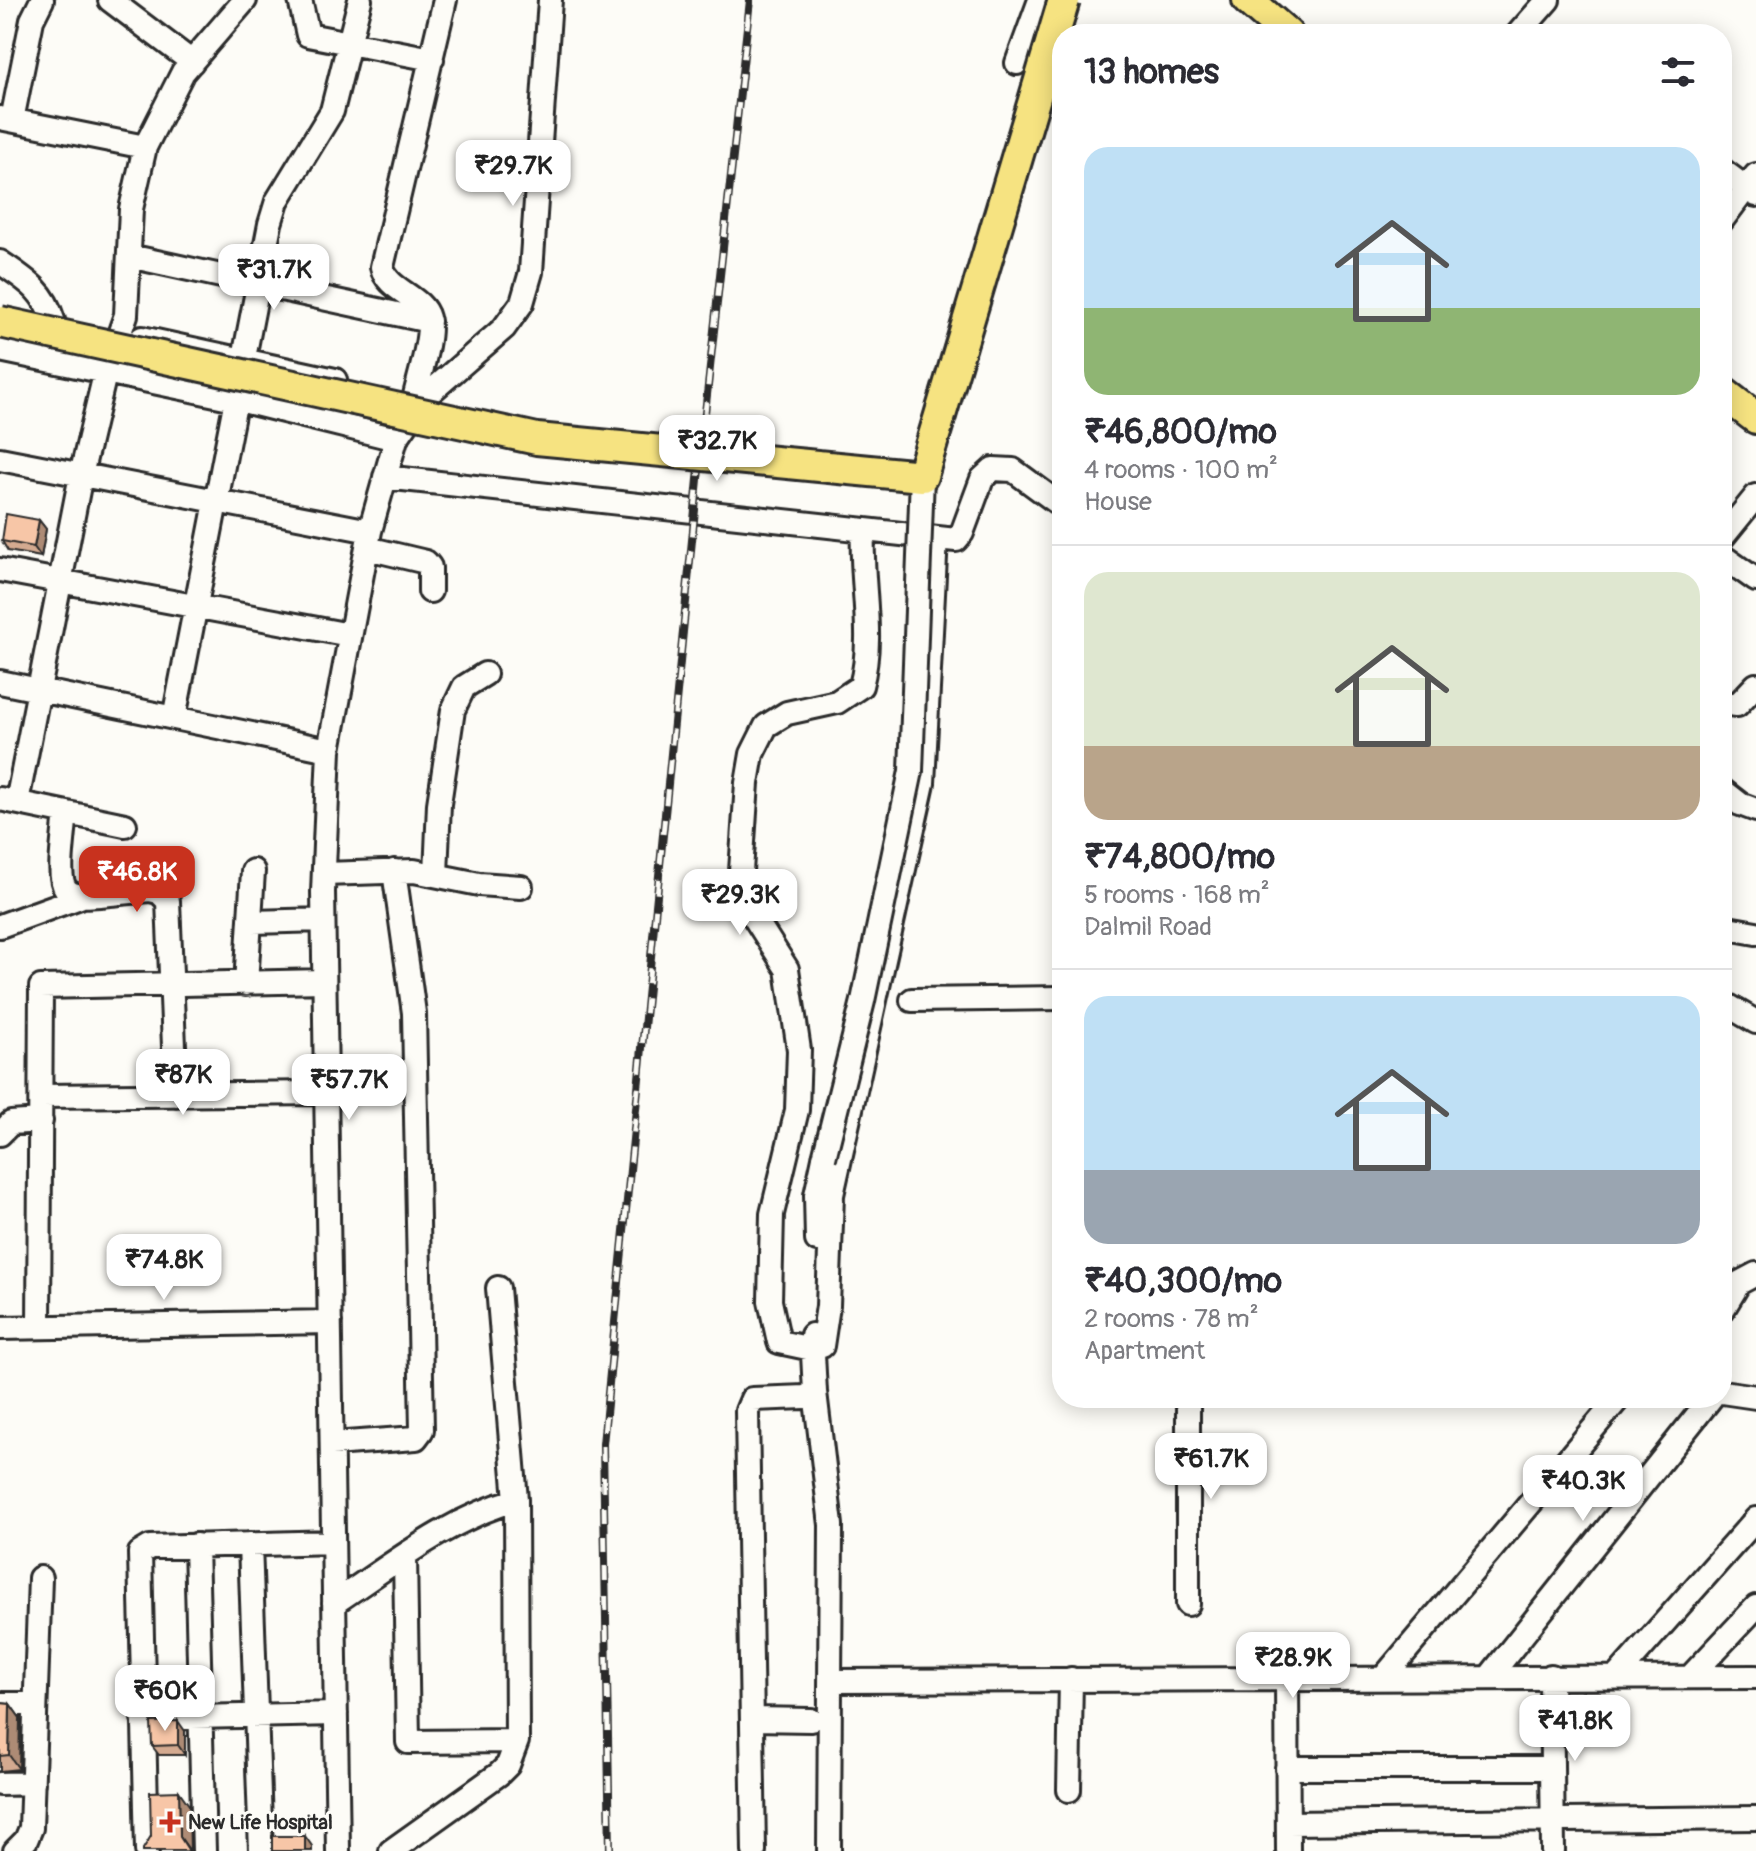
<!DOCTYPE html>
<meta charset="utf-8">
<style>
:root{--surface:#fff;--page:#f2f2f3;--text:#2b2b33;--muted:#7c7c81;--line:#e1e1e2;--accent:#c8321e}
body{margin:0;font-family:Pangolin,sans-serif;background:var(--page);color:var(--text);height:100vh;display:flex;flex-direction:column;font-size:30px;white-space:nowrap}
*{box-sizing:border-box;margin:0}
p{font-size:26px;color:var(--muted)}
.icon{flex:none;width:44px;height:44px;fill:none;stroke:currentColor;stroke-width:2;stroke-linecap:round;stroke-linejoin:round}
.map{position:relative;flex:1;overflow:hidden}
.side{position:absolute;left:1052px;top:24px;width:680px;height:1384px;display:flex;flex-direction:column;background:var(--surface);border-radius:32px;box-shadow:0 4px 20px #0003}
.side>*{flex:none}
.price{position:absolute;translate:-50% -68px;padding:0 18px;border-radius:16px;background:#fff;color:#222;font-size:26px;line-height:52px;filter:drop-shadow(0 2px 4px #0008)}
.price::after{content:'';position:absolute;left:50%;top:48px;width:24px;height:18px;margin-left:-12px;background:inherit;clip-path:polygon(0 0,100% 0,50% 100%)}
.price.selected{background:var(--accent);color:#fff}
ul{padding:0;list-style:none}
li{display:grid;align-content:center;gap:16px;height:424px;padding:0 32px}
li+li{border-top:2px solid var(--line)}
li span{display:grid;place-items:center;height:248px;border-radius:24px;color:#555}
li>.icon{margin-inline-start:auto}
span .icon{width:144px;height:144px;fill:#fffc;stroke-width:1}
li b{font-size:34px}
h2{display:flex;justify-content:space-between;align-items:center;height:96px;padding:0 32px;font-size:34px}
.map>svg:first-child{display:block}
</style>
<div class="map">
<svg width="1756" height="1851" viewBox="0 0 1756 1851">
<rect width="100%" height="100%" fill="#fdfcf7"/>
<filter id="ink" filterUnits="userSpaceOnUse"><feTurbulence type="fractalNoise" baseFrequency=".0125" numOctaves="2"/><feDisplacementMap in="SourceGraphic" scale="16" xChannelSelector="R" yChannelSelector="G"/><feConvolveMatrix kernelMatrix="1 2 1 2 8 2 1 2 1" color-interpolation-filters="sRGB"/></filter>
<g filter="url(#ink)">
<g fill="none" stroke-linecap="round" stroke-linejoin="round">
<!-- minor casing -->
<g stroke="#2b2b2b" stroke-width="28">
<path id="minor" d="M110 0 192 62
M300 0 308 35 432 59
M1518 34 1548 0
M1017 63 1040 0
M0 118 145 147
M12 120 32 20 42 0
M1722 170 1756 195
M1722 220 1756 175
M129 256 429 321
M0 262C26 280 44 290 53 320
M142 338 335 380
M0 350 235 399 396 439
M414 400C418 380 433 336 428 318 422 295 387 291 382 267L445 0
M0 459 370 531
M385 477 956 540 962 533 982 479 993 469 1013 470 1062 506
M863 530C860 583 875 634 861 686L837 702 787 713 766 726 752 754 747 783 741 871 749 909 787 969 799 1050 797 1110 772 1214 770 1301 779 1342 812 1349 822 1346 828 1306 832 1195 923 783 936 538
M1722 538 1756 496
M367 548 426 562 430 567V591
M1722 556 1756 580
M0 570 350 635
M0 682 329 750
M1722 703 1737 705 1756 685
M174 718 270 224 277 201 332 111 360 0
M1722 790 1740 804 1756 810
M0 799 125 825
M17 802 81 475 105 374 126 315 131 209 145 147 183 72 245 0
M66 813C55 911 56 899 150 890L159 892 168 901 176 1095
M324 874 414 871 479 884 521 887
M436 874 439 804 453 710 464 687 485 674
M252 922 323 920
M0 926 80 897
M1722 927 1756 933
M246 984 253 871
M912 1000 1062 998
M1722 1002 1756 1022
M41 1096 326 1093
M0 1134 11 1123 41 1121
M817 1240 816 1195 824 1158
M1722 1311 1739 1283 1756 1274
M39 1327 41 987 324 981
M0 1328 330 1322
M815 1392 831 1525 829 1851
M1722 1392 1756 1397
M332 1444 416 1438 422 1430 414 1013 394 871
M250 1544 261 1851
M196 1545 204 1851
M405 1556 408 1742 517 1741
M334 1603C393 1564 448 1519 516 1500
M1188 1604V1398
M1490 1676 1711 1398
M1551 1676 1553 1851
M1617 1676 1756 1519
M1287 1677 1288 1851
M1384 1677 1619 1398
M1690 1677 1756 1607
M831 1681 1756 1677
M0 1704H35
M143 1718 336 1714
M752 1719 811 1720
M1287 1768H1552
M0 1784 33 1783
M1069 1790 1071 1679
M1288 1823 1756 1818
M15 1851 26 1840 31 1828 40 1578
M147 1851 140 1553 150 1547 333 1542
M338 1851 323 892 329 750 370 531 396 439 426 396 504 328 522 303 531 272 550 0
M391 1851 499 1774 508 1765 517 1741 516 1500 498 1288
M754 1851 747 1411 752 1399 805 1397 815 1392 812 1335"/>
</g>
<!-- major casing -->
<g stroke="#2b2b2b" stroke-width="36">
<path id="major" d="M1248 0 1287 34
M1722 392 1756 418"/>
</g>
<!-- minor -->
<use href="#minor" stroke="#fdfcf7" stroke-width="22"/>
<!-- major -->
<use href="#major" stroke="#f6e381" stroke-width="30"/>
<!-- rail casing -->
<g stroke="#2b2b2b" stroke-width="8">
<path id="rail" d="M610 1851 603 1444 700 459 750 0"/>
</g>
<!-- rail -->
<use href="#rail" stroke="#fdfcf7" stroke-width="5" stroke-dasharray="15" stroke-linecap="butt"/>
<!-- minor-bridge casing -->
<g stroke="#2b2b2b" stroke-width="28" stroke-linecap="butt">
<path id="minor-bridge" d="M824 1158 863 1001 911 771 922 476"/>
</g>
<!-- major-bridge casing -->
<g stroke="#2b2b2b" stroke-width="36" stroke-linecap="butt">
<path id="major-bridge" d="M0 322 537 439 922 476 1064 0"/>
</g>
<!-- minor-bridge -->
<use href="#minor-bridge" stroke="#fdfcf7" stroke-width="22"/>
<!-- major-bridge -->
<use href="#major-bridge" stroke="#f6e381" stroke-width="30"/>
</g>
<!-- wall -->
<path fill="#d4aa90" stroke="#2b2b2b" stroke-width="2" d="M39 520 46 529 41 557 8 551 2 541Z
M0 1703 10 1704 20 1718 19 1769 0 1771Z
M185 1731V1755H159L152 1746Z"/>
<!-- shaded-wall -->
<path fill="#ad8b75" stroke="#2b2b2b" stroke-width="2" d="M39 520 46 529 41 557 34 547Z
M10 1704 20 1718 19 1769 9 1755Z
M178 1721 185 1731V1755L178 1745Z
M179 1791 189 1805 190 1851 180 1837Z
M305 1836 312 1846V1851H305Z"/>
<!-- building -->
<path fill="#f7c6a7" stroke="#2b2b2b" stroke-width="2" d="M6 514 39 520 34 547 2 541Z
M0 1703 10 1704 9 1755 0 1756Z
M178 1721V1745L152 1746 151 1722Z
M179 1791 180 1837 189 1851H143V1849L151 1836 150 1792Z
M272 1836H305V1851H272Z"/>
</g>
<!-- markers -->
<path fill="#c8321e" stroke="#fdfcf7" stroke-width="3" d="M166 1810h8v8h8v8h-8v8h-8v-8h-8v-8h8z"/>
<g text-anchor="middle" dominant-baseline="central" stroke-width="6" stroke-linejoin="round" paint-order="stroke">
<!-- poi labels -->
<g font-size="20" font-weight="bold" fill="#2b2b2b" stroke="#fdfcf7" text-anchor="start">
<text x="188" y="1822">New Life Hospital</text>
</g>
</g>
</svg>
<b class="price" style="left:513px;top:208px">₹29.7K</b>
<b class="price" style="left:274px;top:312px">₹31.7K</b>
<b class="price" style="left:717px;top:483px">₹32.7K</b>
<b class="price selected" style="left:137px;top:914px">₹46.8K</b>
<b class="price" style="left:740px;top:937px">₹29.3K</b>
<b class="price" style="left:183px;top:1117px">₹87K</b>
<b class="price" style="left:349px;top:1122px">₹57.7K</b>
<b class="price" style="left:164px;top:1302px">₹74.8K</b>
<b class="price" style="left:1211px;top:1501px">₹61.7K</b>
<b class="price" style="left:1583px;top:1523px">₹40.3K</b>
<b class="price" style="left:1293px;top:1700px">₹28.9K</b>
<b class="price" style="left:165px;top:1733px">₹60K</b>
<b class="price" style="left:1575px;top:1763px">₹41.8K</b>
<section class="side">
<h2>13 homes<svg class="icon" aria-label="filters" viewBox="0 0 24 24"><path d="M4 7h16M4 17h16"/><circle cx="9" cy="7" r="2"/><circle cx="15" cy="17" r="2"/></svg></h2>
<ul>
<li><span style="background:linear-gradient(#bfe0f5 65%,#8fb573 0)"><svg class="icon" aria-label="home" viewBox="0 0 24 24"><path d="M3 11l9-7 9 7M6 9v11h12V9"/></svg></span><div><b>₹46,800/mo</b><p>4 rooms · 100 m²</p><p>House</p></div></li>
<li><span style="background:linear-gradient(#dfe7d0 70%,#b9a48a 0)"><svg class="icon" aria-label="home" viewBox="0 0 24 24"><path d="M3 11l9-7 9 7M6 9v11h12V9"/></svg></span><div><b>₹74,800/mo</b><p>5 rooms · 168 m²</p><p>Dalmil Road</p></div></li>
<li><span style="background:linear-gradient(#bfe0f5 70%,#9aa5b1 0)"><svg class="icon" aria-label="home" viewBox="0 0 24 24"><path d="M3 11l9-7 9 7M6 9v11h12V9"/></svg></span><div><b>₹40,300/mo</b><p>2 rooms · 78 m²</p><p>Apartment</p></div></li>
</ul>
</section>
</div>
